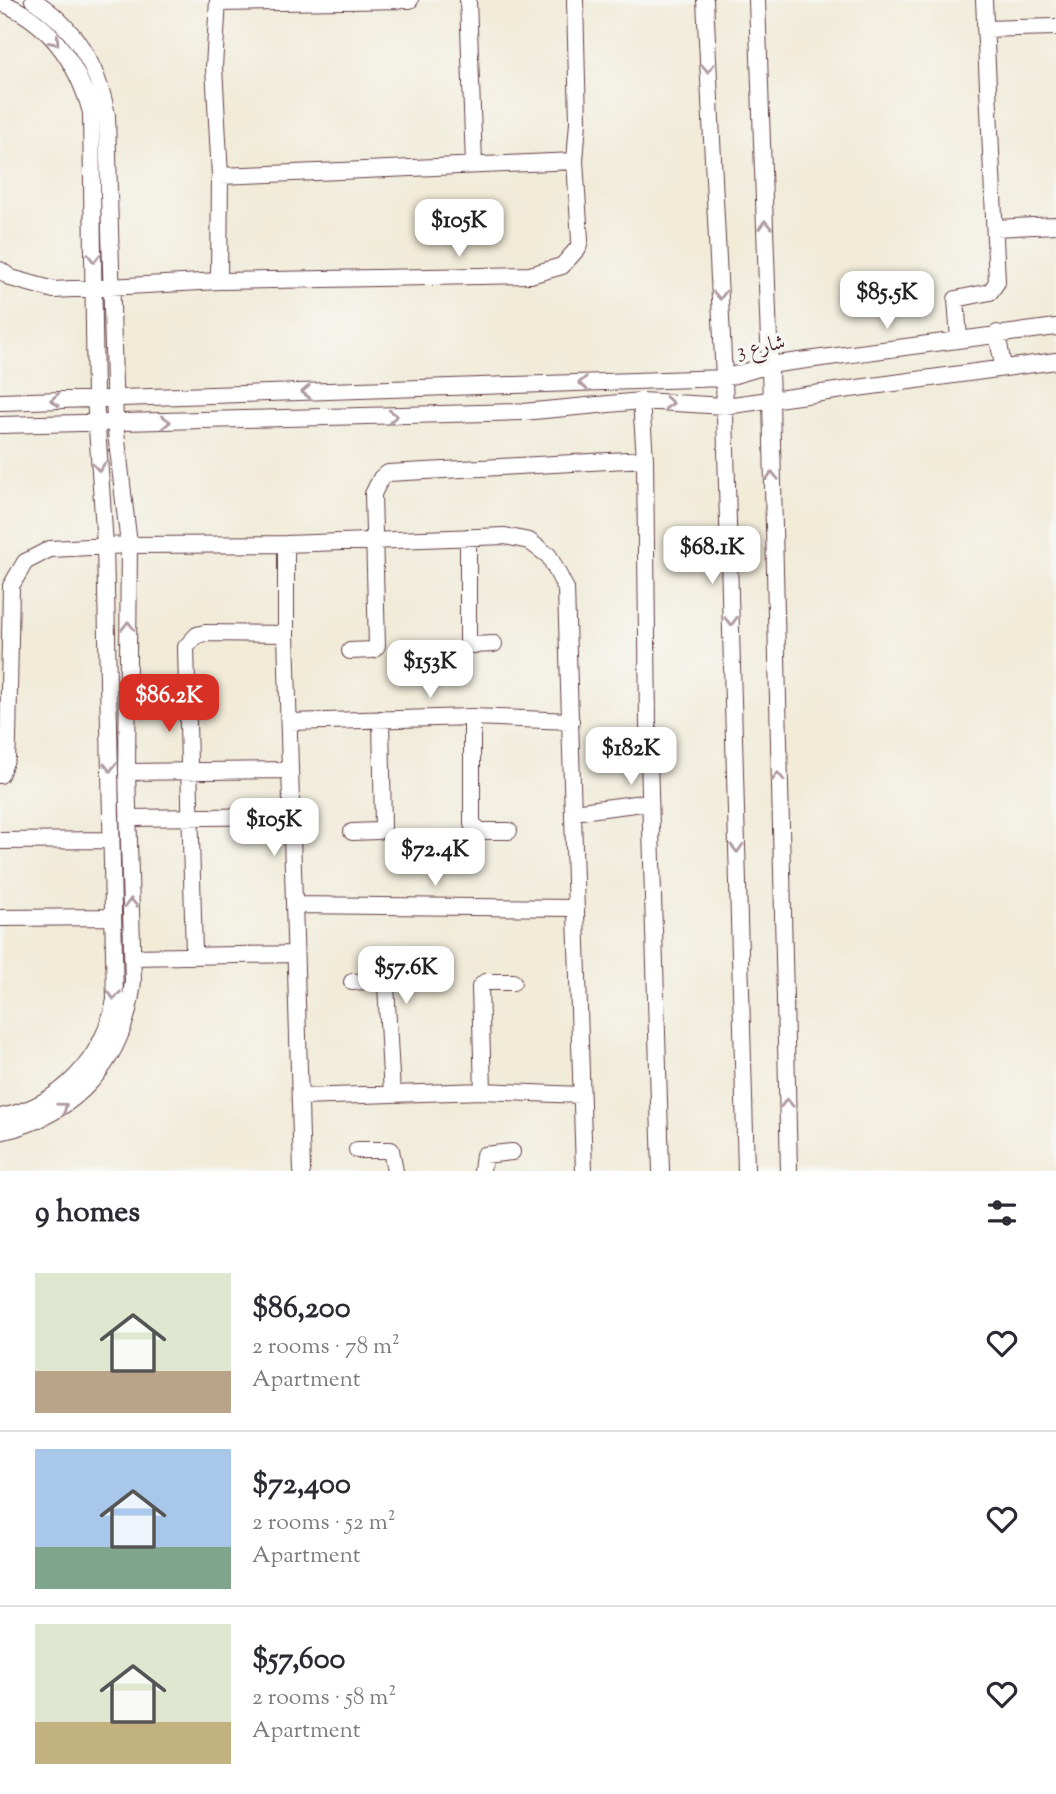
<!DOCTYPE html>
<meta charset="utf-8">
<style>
:root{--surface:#fff;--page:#f7f7f7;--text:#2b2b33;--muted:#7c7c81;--line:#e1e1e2;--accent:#d93025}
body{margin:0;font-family:"Sorts Mill Goudy",Amiri,serif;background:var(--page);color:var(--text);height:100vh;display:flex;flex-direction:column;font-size:26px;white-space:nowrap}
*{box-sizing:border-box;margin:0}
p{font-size:23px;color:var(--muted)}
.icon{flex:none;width:38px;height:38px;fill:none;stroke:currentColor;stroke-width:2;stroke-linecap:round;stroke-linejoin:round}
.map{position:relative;height:1171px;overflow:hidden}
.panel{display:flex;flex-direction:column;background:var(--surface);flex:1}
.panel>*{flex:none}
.price{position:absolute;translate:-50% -60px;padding:0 16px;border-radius:14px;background:#fff;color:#222;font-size:23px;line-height:46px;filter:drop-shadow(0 2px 4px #0008)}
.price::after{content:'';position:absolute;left:50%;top:42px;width:21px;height:16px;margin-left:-10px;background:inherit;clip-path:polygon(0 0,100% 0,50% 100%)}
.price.on{background:var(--accent);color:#fff}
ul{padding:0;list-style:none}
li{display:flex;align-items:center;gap:21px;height:175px;padding:0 35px}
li+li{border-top:2px solid var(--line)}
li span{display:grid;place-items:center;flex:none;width:196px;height:140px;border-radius:0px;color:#555}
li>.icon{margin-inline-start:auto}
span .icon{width:84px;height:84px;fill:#fffc;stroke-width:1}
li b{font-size:30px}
h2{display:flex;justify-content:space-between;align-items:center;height:84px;padding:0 35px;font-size:30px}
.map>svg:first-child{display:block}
</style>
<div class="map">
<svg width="1056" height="1171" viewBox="0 0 1056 1171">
<rect width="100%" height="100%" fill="#f6f6f2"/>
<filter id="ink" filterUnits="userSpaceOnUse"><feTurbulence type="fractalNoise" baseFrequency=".0143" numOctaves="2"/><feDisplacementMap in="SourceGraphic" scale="14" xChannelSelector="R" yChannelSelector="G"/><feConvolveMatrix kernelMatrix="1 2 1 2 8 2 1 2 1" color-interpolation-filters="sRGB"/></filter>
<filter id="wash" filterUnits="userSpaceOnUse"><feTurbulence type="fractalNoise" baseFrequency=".00686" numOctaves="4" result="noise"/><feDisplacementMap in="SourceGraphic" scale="28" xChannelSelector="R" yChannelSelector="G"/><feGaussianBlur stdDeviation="1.57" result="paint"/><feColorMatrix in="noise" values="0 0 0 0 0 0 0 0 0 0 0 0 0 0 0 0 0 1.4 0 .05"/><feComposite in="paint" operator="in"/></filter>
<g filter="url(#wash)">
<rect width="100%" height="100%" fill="#f1ebd8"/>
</g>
<g filter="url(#ink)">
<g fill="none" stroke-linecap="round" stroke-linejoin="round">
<!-- minor casing -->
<g stroke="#633e45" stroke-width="18">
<path id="minor" d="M218 0 214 67 220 176 219 281
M468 0 474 164
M705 0 724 378 746 1171
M757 0 771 399 789 1171
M0 2C49 21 77 62 91 112L95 398 105 545 115 1000C103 1059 61 1106 0 1117
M218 3 410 0
M985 29 1056 27
M220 176 575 161
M995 228 1056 225
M0 270 11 278 54 290 219 281 530 275 562 266 578 248 580 240 575 161 578 122 575 0
M997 333 1003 366
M959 339 956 299 990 292 997 282 984 0
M641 401 645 459 648 724 661 1171
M0 402 724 378 769 365 1056 327
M0 425 523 412 641 401 725 406 1056 361
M468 537V641L472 645 494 644
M286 544V634L302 1171
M350 651 373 650 377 646 373 494 381 478 388 473 645 459
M472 717V824L481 831H509
M289 722 472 717 571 721
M127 772 290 770
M0 775 7 757 8 741 11 586 25 562 50 549 129 545 286 544 505 536 529 541 549 556 566 589 584 1171
M573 812 650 802
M128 818 291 816
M352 832 378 831 383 827 381 719
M0 841 111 840
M294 905 575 908
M0 918 113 917
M194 955 186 647 197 635 205 633 286 634
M132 957 295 954
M352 982 380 980 386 985 392 1094
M483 1091 480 987 485 982H513
M301 1097 483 1091 581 1095
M0 1132C77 1115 125 1060 133 981L127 772 129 545 115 423 107 115C98 67 76 27 33 0
M357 1150H391L395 1171
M482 1171 484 1155 512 1152"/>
</g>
<!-- minor -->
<use href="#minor" stroke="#fff" stroke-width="16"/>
</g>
<!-- one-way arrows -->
<defs><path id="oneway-chevron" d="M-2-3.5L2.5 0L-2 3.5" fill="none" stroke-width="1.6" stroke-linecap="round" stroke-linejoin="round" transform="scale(1.75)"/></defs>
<g stroke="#ae9aa0">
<use href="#oneway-chevron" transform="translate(55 41) rotate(48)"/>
<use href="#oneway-chevron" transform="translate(708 68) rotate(87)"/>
<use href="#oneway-chevron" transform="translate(765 225) rotate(-92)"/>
<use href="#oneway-chevron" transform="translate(94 258) rotate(90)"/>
<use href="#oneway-chevron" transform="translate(720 295) rotate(87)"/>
<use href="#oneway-chevron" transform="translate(583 383) rotate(178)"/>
<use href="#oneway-chevron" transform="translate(306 392) rotate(178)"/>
<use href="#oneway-chevron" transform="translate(55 400) rotate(178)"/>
<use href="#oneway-chevron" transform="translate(669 403) rotate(4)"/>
<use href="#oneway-chevron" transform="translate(393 416) rotate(-2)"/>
<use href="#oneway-chevron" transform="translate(166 422) rotate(-1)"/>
<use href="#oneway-chevron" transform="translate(99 467) rotate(86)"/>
<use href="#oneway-chevron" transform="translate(772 476) rotate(-91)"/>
<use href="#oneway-chevron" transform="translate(731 621) rotate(88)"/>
<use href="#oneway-chevron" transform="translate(128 626) rotate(-90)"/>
<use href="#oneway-chevron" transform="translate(110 767) rotate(89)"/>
<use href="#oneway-chevron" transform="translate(778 777) rotate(-91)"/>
<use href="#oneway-chevron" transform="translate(737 848) rotate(88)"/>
<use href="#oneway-chevron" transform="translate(131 903) rotate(-92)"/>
<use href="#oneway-chevron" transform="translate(114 995) rotate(93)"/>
<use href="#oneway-chevron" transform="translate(787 1103) rotate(-92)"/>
<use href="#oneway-chevron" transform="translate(63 1107) rotate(-36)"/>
</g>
</g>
<g text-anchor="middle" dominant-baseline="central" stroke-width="7" stroke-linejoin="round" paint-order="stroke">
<!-- street labels -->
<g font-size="21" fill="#4a1f2b" stroke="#f6f6f2">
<text transform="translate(761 348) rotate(-12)">شارع 3</text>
</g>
</g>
</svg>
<b class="price" style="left:459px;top:259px">$105K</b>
<b class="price" style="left:887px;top:331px">$85.5K</b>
<b class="price" style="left:712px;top:586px">$68.1K</b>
<b class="price" style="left:430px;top:700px">$153K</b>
<b class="price on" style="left:169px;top:734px">$86.2K</b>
<b class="price" style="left:631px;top:787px">$182K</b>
<b class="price" style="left:274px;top:858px">$105K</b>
<b class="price" style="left:435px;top:888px">$72.4K</b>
<b class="price" style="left:406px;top:1006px">$57.6K</b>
</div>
<section class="panel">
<h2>9 homes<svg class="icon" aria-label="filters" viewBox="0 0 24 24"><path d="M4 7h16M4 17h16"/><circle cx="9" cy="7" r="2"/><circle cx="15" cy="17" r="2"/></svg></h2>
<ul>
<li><span style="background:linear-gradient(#dfe7d0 70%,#b9a48a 0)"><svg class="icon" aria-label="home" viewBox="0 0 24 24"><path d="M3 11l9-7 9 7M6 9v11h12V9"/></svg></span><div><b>$86,200</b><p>2 rooms · 78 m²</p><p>Apartment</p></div><svg class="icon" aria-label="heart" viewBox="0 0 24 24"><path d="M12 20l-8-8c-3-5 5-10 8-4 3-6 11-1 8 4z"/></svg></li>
<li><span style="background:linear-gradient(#a9c7e8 70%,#7fa58c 0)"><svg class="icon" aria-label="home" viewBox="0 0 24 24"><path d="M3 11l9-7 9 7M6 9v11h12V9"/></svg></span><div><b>$72,400</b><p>2 rooms · 52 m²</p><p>Apartment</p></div><svg class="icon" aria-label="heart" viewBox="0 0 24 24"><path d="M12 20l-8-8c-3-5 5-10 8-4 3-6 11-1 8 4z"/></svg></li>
<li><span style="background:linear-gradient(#dfe7d0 70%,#c2b280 0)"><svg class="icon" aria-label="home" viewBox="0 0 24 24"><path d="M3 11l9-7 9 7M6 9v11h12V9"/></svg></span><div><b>$57,600</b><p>2 rooms · 58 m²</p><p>Apartment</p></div><svg class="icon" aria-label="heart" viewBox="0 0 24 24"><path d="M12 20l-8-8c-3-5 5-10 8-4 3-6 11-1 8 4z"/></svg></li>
</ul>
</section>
